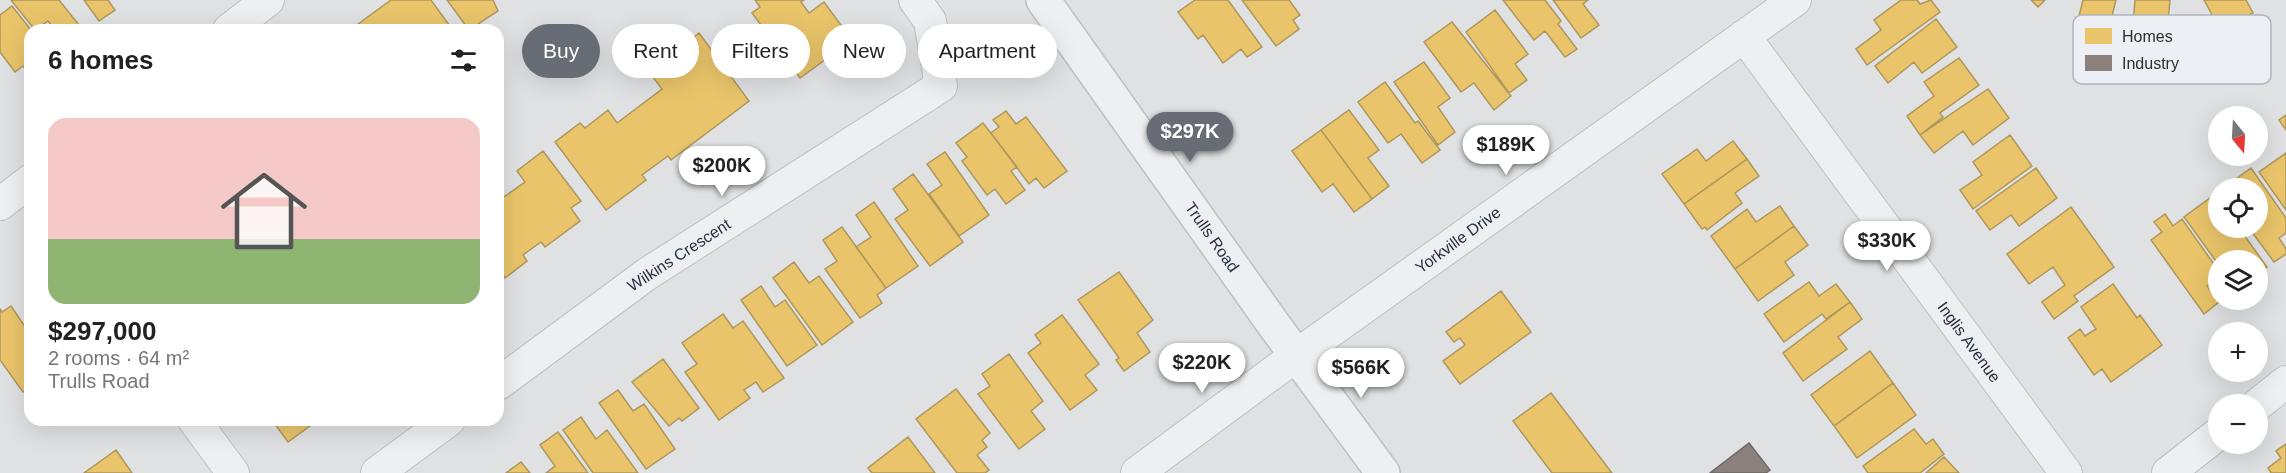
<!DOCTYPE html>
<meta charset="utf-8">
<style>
:root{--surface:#fff;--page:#f6f6f6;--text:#222;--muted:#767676;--accent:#686d75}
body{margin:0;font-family:Helvetica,sans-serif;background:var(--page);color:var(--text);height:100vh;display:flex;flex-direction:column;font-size:22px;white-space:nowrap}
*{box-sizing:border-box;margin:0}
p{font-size:20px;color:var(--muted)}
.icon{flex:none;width:33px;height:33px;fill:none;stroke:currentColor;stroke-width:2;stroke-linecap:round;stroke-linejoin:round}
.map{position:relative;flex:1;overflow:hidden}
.panel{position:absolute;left:24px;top:24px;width:480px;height:402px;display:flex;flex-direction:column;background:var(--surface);border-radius:18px;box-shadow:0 6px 24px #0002}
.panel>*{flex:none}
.top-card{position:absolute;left:522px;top:24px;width:570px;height:54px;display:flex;gap:12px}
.needle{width:39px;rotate:162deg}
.controls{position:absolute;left:2208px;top:106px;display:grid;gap:12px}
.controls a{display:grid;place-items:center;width:60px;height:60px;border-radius:50%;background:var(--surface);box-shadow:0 6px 24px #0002;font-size:30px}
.price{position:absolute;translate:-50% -51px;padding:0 14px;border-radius:21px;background:#fff;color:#222;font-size:20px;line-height:39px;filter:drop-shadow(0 2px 3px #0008)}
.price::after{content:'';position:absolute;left:50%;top:36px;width:18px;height:14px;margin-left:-9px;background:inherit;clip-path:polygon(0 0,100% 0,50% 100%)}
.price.on{background:var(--accent);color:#fff}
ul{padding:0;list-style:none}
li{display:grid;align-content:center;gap:12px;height:318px;padding:0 24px}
li span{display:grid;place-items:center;height:186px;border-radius:18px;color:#555}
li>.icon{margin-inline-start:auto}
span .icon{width:108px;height:108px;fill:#fffc;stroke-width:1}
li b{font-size:26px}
h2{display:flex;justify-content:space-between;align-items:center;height:72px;padding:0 24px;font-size:26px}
.tag{padding:0 21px;border-radius:27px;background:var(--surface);box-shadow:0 6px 24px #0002;font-size:21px;line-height:54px}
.tag.on{background:var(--accent);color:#fff}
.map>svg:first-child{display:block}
</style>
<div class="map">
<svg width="2286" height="473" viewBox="0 0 2286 473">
<rect width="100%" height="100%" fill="#dfe1e3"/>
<!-- homes -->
<path fill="#e9c46a" stroke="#af975c" stroke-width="1.5" d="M11 0H59L83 30H55L48 21 35 30Z
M84 0H108L115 10 99 21Z
M391 0H431L452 29 350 30Z
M447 0H493L498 11 469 30Z
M755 0H804L801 2 809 13 824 2 852 40 800 78 752 13 760 7Z
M1195 0H1228L1262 47 1247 57 1241 49 1223 63 1203 35 1198 39 1178 12Z
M1242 0H1289L1300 15 1293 20 1299 29 1276 46Z
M1503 0H1545L1561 21 1558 24 1577 49 1565 57 1545 31 1534 40Z
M1553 0H1588L1583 4 1599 25 1581 38Z
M1901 0H1917L1920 4 1931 0 1940 12 1867 65 1856 49 1881 30 1874 20Z
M2031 0H2045L2038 7Z
M2083 0H2116L2105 44 2074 36Z
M2135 0H2170L2165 51 2131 47Z
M2204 0H2246L2253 13 2221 31Z
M12 6 31 30 30 75 23 66 15 72 0 52V15Z
M1495 10 1528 54 1515 64 1527 80 1509 93 1466 32Z
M1936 19 1957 47 1922 73 1914 62 1888 83 1875 66Z
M1452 22 1511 96 1494 110 1474 83 1461 92 1424 42Z
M699 33 749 101 671 160 668 156 642 175 646 180 606 210 555 142 580 123 585 128 608 110 617 123 662 89 652 76 678 56 675 52Z
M1959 58 1979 85 1940 113 1943 117 1920 135 1907 116 1934 96 1924 82Z
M1424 62 1450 98 1438 107 1455 132 1438 145 1394 82Z
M1385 82 1415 123 1418 121 1440 150 1422 163 1401 134 1388 143 1358 102Z
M1988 89 2009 118 1973 145 1963 131 1934 153 1920 135Z
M1349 110 1379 150 1368 158 1389 186 1372 199 1321 130Z
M1006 111 1016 124 1026 117 1067 171 1044 188 1036 178 1029 184 991 133 999 127 993 120Z
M2286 115V130L2279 120Z
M983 123 1017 167 1011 171 1025 190 1006 204 995 189 987 195 962 161 967 157 956 143Z
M1321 130 1372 199 1354 212 1333 184 1322 192 1292 151Z
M2010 135 2032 166 1973 209 1960 190 1982 175 1973 162Z
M1733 141 1747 159 1684 204 1662 174 1697 149 1706 161Z
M543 151 581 201 571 208 580 221 545 247 541 242 523 255 527 261 505 278 498 268V201L525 182 517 171Z
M945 152 989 215 959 236 929 194 942 185 927 164Z
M2286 153V210L2259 172Z
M1747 159 1759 176 1735 193 1742 203 1707 230 1705 227 1702 229 1684 204Z
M2036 168 2057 198 2019 226 2011 215 1990 230 1976 211Z
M2251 168 2286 218V233L2279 238 2286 249V254L2274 262 2249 228H2258V189H2222Z
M913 174 963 242 930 266 895 219 908 210 893 189Z
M2214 195 2218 200V228H2239L2267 267 2258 273V261H2218V264L2184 217Z
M874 202 918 266 886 288 856 247 871 237 856 215Z
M1780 206 1794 226 1735 269 1711 236 1747 209 1756 222Z
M2071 207 2114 267 2074 296 2078 301 2054 319 2042 302 2065 285 2053 267 2029 284 2007 254Z
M2165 214 2173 226 2182 219 2218 270V278L2207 286 2219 302 2204 314 2151 240 2162 232 2154 222Z
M1794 226 1808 245 1785 262 1794 275 1758 301 1735 269Z
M842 227 886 288 877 295 882 303 860 318 825 269 837 261 823 240Z
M794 262 809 283 819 276 853 322 822 345 773 278Z
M1119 272 1153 320 1137 333 1150 352 1124 371 1116 360 1119 358 1078 300Z
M1809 282 1819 296 1836 284 1850 302 1826 319 1822 314 1784 342 1764 314Z
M2113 284 2137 318 2140 315 2162 345 2111 382 2102 369 2094 375 2068 338 2080 329 2085 336 2096 329 2081 307Z
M761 286 775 307 785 300 817 345 787 366 741 300Z
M1501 291 1531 332 1460 384 1443 361 1465 345 1460 338 1454 342 1446 332Z
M1850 302 1862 319 1838 337 1847 349 1803 381 1783 353Z
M11 306 30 334V387L23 392 0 360V309L2 312Z
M723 314 733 328 743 321 784 378 763 392 756 382 744 390 750 398 719 420 685 372 697 364 682 343Z
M1062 315 1099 364 1085 375 1097 390 1070 410 1028 353 1041 343 1035 335Z
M1870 351 1893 383 1834 426 1811 395Z
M1009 354 1043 401 1031 411 1045 429 1019 449 978 394 990 386 982 374Z
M663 359 699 408 682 421 679 418 669 426 632 382Z
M1893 383 1916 415 1857 458 1834 426Z
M956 389 990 433 982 440 987 447 977 455 989 470 985 473H957L916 419Z
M618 390 633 411 644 404 675 449 646 469 599 403Z
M1551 393 1612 473H1552L1513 421Z
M581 417 596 439 607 430 638 473H593L563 430Z
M272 420H318L288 442Z
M1914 429 1926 444 1933 439 1944 454 1920 473H1868L1863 466Z
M558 432 588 473H546L555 466 540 445Z
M908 437 935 473H872L868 468Z
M2286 444V473H2271L2268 468 2281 458 2276 451Z
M116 450 132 473H84Z
M1944 457 1959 473H1926Z
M521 462 530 473H506Z"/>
<!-- industry -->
<path fill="#8a817c" stroke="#6d6868" stroke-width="1.5" d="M1749 443 1770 470 1766 473H1710Z"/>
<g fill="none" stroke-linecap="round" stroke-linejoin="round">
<!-- minor casing -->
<g stroke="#bdbfc1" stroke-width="34">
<path id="minor" d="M229 30 268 0
M1744 36 2066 473
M0 204 30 181
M498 384 647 274 941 86 930 21 915 0
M2257 405 2286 382
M194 420 233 473
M377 473 449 420
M1137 473 1297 355 1795 0
M2168 473 2218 434"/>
</g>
<!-- tertiary casing -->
<g stroke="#bdbfc1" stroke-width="36">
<path id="tertiary" d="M1043 0 1274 325 1383 473"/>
</g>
<!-- minor -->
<use href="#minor" stroke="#eeeff0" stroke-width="32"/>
<!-- tertiary -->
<use href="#tertiary" stroke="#eeeff0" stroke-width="33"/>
</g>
<g text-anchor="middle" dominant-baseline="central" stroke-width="6" stroke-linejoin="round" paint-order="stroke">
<!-- street labels -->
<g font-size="16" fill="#282f3a" stroke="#eceff3">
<text transform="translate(1212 237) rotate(55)">Trulls Road</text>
<text transform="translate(1458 240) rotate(-36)">Yorkville Drive</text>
<text transform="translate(679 255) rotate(-33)">Wilkins Crescent</text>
<text transform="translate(1969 342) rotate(54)">Inglis Avenue</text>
</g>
</g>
<!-- legend -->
<rect x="2073" y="15" width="198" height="69" rx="9" fill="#eceff3" stroke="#b1b5bc" stroke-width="1.5"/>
<rect x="2085" y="28" width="27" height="16" fill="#e9c46a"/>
<rect x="2085" y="55" width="27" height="16" fill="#8a817c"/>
<g font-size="16" fill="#282f3a">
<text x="2122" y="42">Homes</text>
<text x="2122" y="69">Industry</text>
</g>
</svg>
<div class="controls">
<a><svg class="needle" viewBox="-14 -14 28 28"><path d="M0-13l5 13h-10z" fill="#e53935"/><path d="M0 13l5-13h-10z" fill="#767676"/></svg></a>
<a><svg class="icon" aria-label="locate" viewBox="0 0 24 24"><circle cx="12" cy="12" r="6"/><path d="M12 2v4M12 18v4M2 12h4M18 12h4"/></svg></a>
<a><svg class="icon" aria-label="layers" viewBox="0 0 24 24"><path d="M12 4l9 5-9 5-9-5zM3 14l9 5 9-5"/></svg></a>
<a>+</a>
<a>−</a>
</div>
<b class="price on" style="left:1190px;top:163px">$297K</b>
<b class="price" style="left:1506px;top:176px">$189K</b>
<b class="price" style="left:722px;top:197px">$200K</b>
<b class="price" style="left:1887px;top:272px">$330K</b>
<b class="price" style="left:1202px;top:394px">$220K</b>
<b class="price" style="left:1361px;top:399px">$566K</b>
<div class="top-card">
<a class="tag on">Buy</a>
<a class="tag">Rent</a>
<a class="tag">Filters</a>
<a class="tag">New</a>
<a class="tag">Apartment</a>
</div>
<section class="panel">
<h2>6 homes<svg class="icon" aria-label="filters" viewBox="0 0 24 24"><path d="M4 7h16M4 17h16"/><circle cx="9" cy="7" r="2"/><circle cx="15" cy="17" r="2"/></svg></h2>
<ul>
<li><span style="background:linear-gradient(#f6c9c9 65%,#8fb573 0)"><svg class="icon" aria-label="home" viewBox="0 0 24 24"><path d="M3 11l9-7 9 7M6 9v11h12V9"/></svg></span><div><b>$297,000</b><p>2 rooms · 64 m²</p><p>Trulls Road</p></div></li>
</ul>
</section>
</div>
